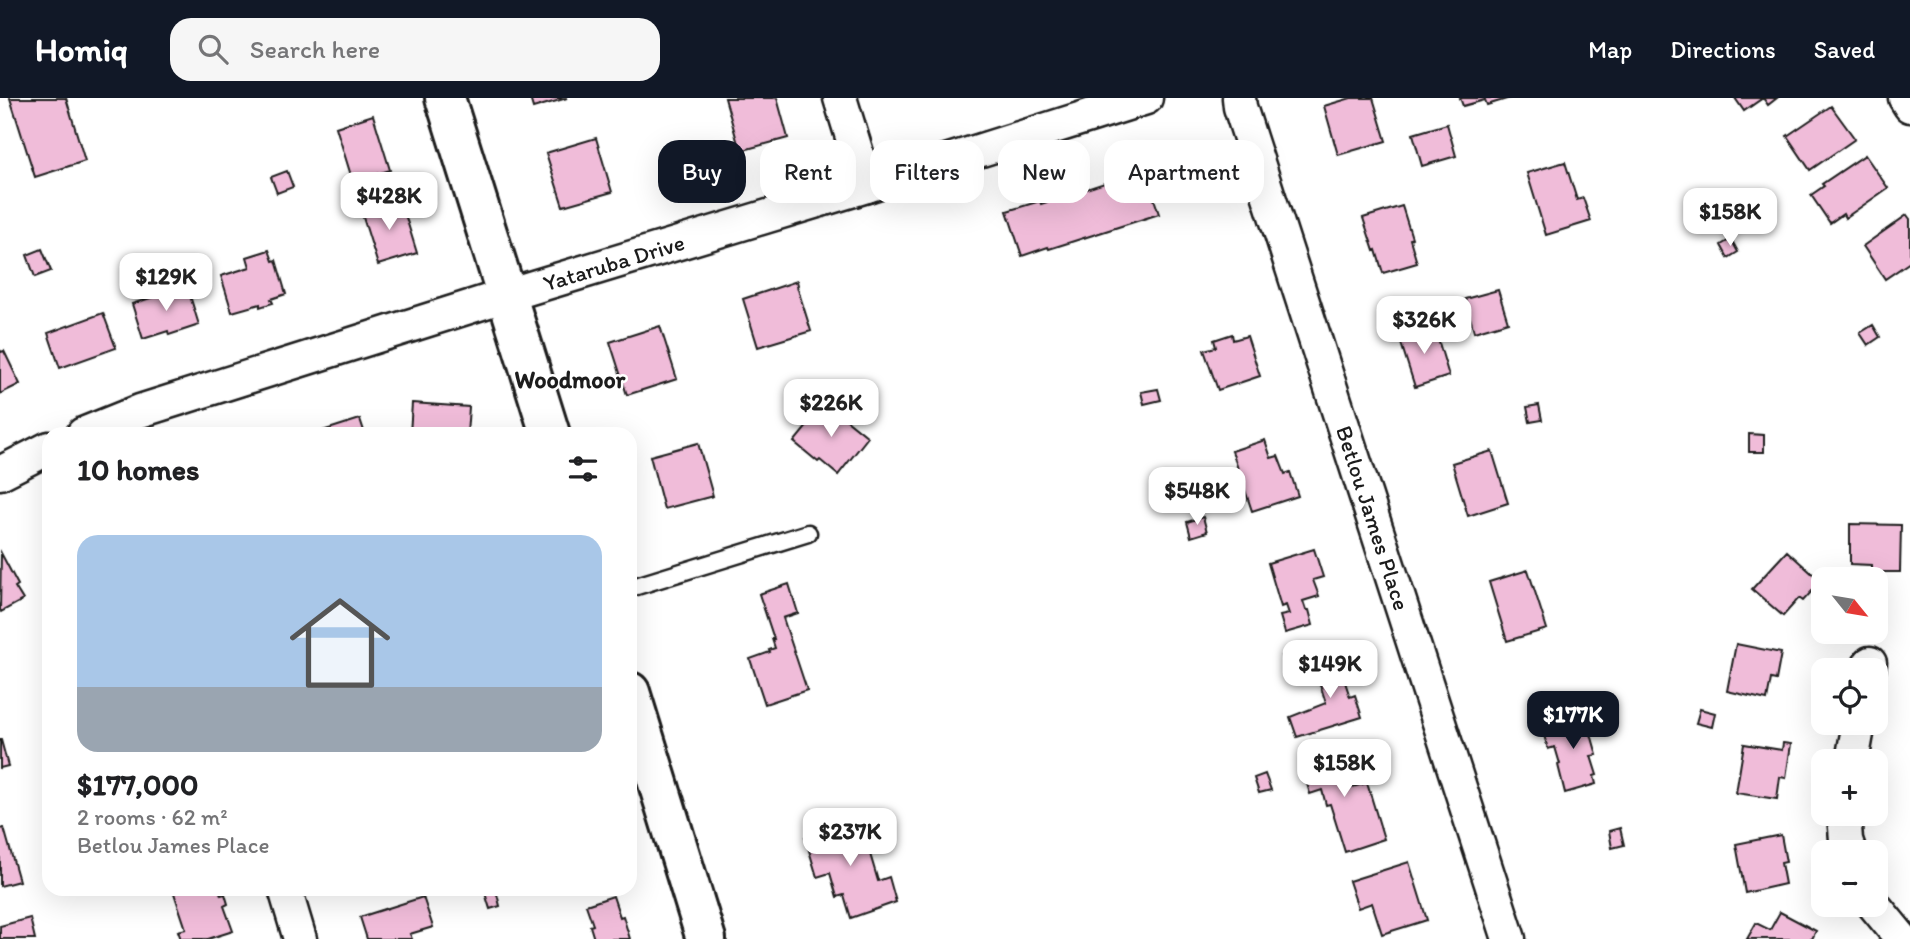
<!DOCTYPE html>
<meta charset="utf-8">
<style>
:root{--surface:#fff;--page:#f6f6f6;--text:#202124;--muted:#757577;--accent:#111827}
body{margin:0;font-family:Itim,sans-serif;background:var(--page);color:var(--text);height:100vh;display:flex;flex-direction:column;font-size:26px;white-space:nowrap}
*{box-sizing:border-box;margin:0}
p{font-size:23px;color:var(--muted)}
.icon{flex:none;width:38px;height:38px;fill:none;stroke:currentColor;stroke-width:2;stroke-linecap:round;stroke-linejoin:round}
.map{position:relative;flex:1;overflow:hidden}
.sheet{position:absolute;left:42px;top:329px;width:595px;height:469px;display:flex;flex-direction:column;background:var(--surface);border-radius:21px;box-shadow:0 7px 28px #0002}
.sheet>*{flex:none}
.banner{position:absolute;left:658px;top:42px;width:665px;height:63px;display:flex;gap:14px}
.needle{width:46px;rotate:120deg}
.fabs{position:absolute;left:1811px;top:469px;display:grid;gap:14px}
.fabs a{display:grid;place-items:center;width:77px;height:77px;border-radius:14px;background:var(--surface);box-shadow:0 7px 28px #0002;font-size:35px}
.price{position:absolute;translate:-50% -60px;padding:0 16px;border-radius:14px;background:#fff;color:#222;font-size:23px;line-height:46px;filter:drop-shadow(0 2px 4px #0008)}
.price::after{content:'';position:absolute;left:50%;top:42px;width:21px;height:16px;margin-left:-10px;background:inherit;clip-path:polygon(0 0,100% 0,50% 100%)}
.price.active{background:var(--accent);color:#fff}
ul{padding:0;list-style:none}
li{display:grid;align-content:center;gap:14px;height:371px;padding:0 35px}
li span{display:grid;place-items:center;height:217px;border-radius:21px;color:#555}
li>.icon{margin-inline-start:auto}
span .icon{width:126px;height:126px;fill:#fffc;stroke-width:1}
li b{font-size:30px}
h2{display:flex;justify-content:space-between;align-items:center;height:84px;padding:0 35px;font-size:30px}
.pill{padding:0 24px;border-radius:21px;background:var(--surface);box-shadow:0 7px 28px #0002;font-size:24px;line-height:63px}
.pill.active{background:var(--accent);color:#fff}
header{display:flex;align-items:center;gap:42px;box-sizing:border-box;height:98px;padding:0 35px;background:var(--accent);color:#fff}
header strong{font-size:33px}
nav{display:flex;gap:38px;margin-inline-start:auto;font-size:24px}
.search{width:490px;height:63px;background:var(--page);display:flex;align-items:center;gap:18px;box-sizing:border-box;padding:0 24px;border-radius:21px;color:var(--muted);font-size:26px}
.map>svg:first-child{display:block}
</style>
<header>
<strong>Homiq</strong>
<div class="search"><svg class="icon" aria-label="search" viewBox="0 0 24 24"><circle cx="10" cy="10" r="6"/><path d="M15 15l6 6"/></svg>Search here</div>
<nav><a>Map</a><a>Directions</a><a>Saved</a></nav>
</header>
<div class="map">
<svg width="1910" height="841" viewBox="0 0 1910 841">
<rect width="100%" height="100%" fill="#fff"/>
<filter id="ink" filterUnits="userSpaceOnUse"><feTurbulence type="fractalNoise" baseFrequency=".0143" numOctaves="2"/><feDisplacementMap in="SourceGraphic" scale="14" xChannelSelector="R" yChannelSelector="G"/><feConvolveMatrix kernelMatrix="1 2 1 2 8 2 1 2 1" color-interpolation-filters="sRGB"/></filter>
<g filter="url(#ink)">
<!-- building -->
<path fill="#f0bcd9" stroke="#1c1c1c" stroke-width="2" d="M10 0H66L85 63 35 79Z
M530 0H567L533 10Z
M725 0H777L788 40 740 53Z
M1351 0H1373L1386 43 1338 57 1324 8Z
M1460 0H1510L1487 7 1485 2 1463 8Z
M1735 0H1777L1768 7 1763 0 1744 13Z
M1831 8 1855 41 1810 72 1787 38Z
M373 17 390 72 353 84 336 29Z
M1447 26 1456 58 1422 68 1413 36Z
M596 40 612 94 563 108 546 55Z
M1865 57 1888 90 1845 120 1843 116 1830 125 1811 97 1824 88 1822 86Z
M1565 64 1577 102 1583 100 1591 123 1546 137 1527 75Z
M1144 70 1159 116 1049 151 1048 149 1022 158 1007 113 1040 103 1041 106 1114 82 1113 80Z
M287 73 293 89 277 95 271 79Z
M400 100 417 155 378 167 361 113Z
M1402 108 1412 140 1410 141 1417 165 1383 175 1376 152 1374 153 1363 120Z
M1907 117 1910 121V164L1885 181 1863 148Z
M1731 141 1738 154 1728 160 1721 147Z
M42 151 51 173 35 179 27 157Z
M269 152 273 163 276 162 286 196 271 201 273 205 260 209V206L232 214 221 178 250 169 247 159Z
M797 183 798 187 797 188 811 233 758 249 743 201Z
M187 188 199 227 169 237 168 233 143 241 132 206Z
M1498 192 1508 224 1474 234 1465 201Z
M103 215 116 250 60 270 48 235Z
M1873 227 1880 239 1868 247 1860 235Z
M660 228 677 281 627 297 610 244Z
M1434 228 1449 278 1415 289 1399 239Z
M1232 236 1233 242 1247 238 1260 278 1218 292 1204 252 1216 249 1214 242Z
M0 252 1 254 4 253 20 286 0 296Z
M1158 291 1161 302 1144 306 1141 294Z
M412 305 469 309 467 336H410Z
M826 305 868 339 838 377 820 362 818 364 794 344Z
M1539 307 1542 322 1530 324 1527 309Z
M360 321 365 336H313Z
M1749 336 1764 337V354H1749Z
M1265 342 1271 360 1278 358 1285 376 1290 374 1298 398 1252 413 1232 353Z
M698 345 713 398 664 411 650 358Z
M1492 353 1508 405 1468 418 1452 365Z
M1203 419 1207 434 1191 439 1187 424Z
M1850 426 1901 427 1900 474H1871V467L1850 466Z
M1314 451 1323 479 1313 482 1319 498 1303 503 1306 512H1309L1313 527 1285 535 1280 518 1289 516 1286 507 1281 509 1268 465Z
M1787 453 1816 479 1819 475 1824 480 1803 503 1799 500 1783 518 1752 491Z
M1 455 18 487 15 489 23 502 1 514 0 512Z
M1528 472 1547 531 1507 543 1489 484Z
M789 486 798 515 783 520 807 592 765 606 750 561 770 554 769 552 775 550 772 541H774L759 496Z
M1736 546 1781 555 1776 582 1771 581 1767 602 1727 593Z
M1295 554 1299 567 1286 571 1282 558Z
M1346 558 1354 578 1344 581 1350 599 1355 597 1362 619 1297 639 1290 619 1326 605 1314 568Z
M1700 611 1715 615 1712 629 1696 625Z
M1585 615 1597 657 1591 658 1597 677 1594 678 1596 686 1565 695 1558 667 1560 666 1555 649 1548 651 1541 627Z
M0 642H1L8 668 0 670Z
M1783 645 1791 646 1786 680 1780 679 1777 701 1736 695 1744 646 1782 652Z
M1342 649 1352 682 1350 683 1352 689 1367 685 1384 741 1345 754 1330 706 1326 707 1322 692 1310 696 1300 662Z
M1265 676 1271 692 1259 695 1254 680Z
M860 722 878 783 889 779 896 804 851 820 844 797 837 799 830 775 817 779 805 739Z
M4 730 19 783 0 788V731Z
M1620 730 1624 747 1612 750 1609 733Z
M1781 737 1786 764 1781 765 1785 786 1745 795 1736 746Z
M1409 764 1427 822 1382 836 1372 805 1358 810 1349 783Z
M182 791H219L221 797 225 796 228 806 224 808 233 833 208 841H181L178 833 186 831 174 795Z
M496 792 500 808 490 811 485 795Z
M613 798 620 819 623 818 630 841H594L590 828 593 827 586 807Z
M423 799 433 829 410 836 412 841H367L360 819Z
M1780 814 1816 833 1812 841H1747L1756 825 1770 832Z
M30 820 35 841H0V828Z"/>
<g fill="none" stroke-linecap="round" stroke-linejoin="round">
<!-- lane casing -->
<g stroke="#1c1c1c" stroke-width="21">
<path id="lane" d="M630 490 808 435"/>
</g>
<!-- street casing -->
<g stroke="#1c1c1c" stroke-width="37">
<g id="street">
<path d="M840 0 867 88"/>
<path id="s1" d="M1239 0 1240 9 1509 841"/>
<path d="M1905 0 1910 8"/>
<path id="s2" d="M83 336 140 313 507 197 867 88 1146 0"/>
<path d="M0 375 49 350"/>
<path d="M1869 572 1870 565"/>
<path d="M1852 663 1859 625"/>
<path d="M1844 716 1846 742 1850 754"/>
<path d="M285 791 300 841"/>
<path d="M1874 807 1902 841"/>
</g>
</g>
<!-- secondary casing -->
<g stroke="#1c1c1c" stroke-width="44">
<path id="secondary" d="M445 0 550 336
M630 594 706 841"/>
</g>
<!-- lane -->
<use href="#lane" stroke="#fff" stroke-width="16"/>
<!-- street -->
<use href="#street" stroke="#fff" stroke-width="32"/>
<!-- secondary -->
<use href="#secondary" stroke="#fff" stroke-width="38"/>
</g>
</g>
<g text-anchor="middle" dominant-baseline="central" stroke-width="5" stroke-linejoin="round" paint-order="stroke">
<!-- street labels -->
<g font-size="23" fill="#1c1c1c" stroke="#fff">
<text stroke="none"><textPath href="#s2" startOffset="558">Yataruba Drive</textPath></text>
<text stroke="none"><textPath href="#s1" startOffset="441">Betlou James Place</textPath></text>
</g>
<!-- neighbourhood labels -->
<g font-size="24" font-weight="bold" fill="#1c1c1c" stroke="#fff">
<text x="570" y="281">Woodmoor</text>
</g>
</g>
</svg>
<div class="fabs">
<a><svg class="needle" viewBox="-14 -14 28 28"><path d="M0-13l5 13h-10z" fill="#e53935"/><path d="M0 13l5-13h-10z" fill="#757577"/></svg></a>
<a><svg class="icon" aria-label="locate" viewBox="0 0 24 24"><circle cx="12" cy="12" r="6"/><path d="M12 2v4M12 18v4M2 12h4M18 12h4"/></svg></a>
<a>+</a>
<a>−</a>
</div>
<b class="price" style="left:389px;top:134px">$428K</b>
<b class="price" style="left:1730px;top:150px">$158K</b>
<b class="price" style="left:166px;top:215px">$129K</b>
<b class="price" style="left:1424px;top:258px">$326K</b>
<b class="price" style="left:831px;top:341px">$226K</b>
<b class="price" style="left:1197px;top:429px">$548K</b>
<b class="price" style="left:1330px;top:602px">$149K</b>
<b class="price active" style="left:1573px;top:653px">$177K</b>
<b class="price" style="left:1344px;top:701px">$158K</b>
<b class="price" style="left:850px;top:770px">$237K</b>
<div class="banner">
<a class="pill active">Buy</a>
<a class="pill">Rent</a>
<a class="pill">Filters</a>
<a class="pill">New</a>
<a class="pill">Apartment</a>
</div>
<section class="sheet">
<h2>10 homes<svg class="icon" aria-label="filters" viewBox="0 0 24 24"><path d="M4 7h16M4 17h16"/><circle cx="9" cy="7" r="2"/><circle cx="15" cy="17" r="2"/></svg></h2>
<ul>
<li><span style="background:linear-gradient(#a9c7e8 70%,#9aa5b1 0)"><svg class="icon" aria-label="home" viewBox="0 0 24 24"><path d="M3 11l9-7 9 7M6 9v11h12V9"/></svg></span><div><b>$177,000</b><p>2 rooms · 62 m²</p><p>Betlou James Place</p></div></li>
</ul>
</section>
</div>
